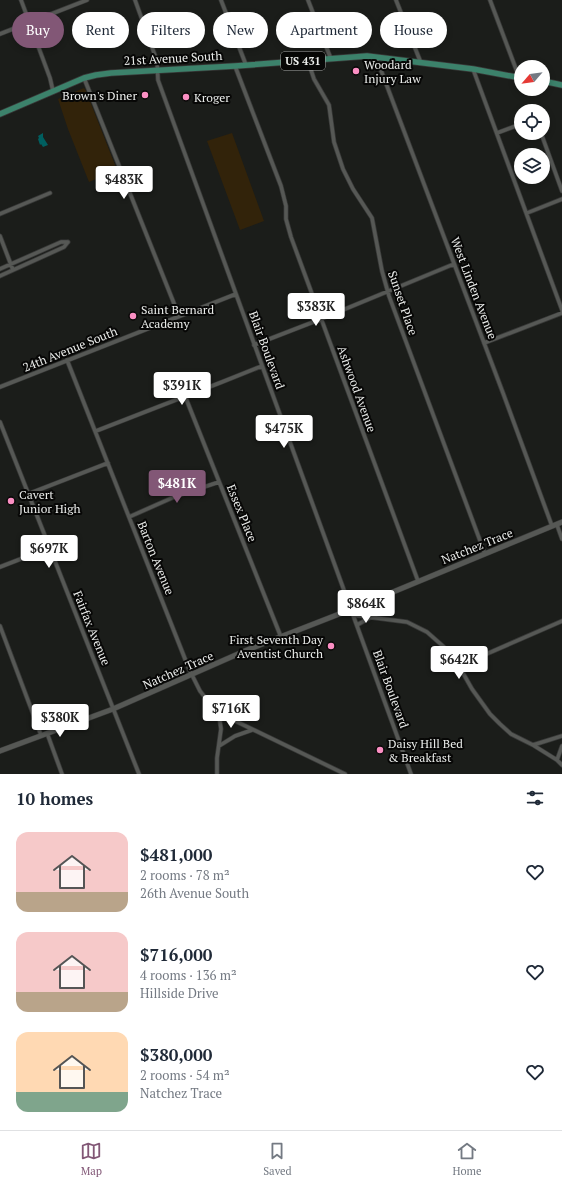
<!DOCTYPE html>
<meta charset="utf-8">
<style>
:root{--surface:#fff;--page:#f2f2f3;--text:#1f2937;--muted:#747a83;--line:#e0e1e3;--accent:#825776}
body{margin:0;font-family:"PT Serif",serif;background:var(--page);color:var(--text);height:100vh;display:flex;flex-direction:column;font-size:15px;white-space:nowrap}
*{box-sizing:border-box;margin:0}
p{font-size:13px;color:var(--muted)}
.icon{flex:none;width:22px;height:22px;fill:none;stroke:currentColor;stroke-width:2;stroke-linecap:round;stroke-linejoin:round}
.map{position:relative;height:774px;overflow:hidden}
.sheet{display:flex;flex-direction:column;background:var(--surface);flex:1}
.sheet>*{flex:none}
.top-card{position:absolute;left:12px;top:12px;width:538px;height:36px;display:flex;gap:8px}
.needle{width:26px;rotate:242deg}
.controls{position:absolute;left:514px;top:60px;display:grid;gap:8px}
.controls a{display:grid;place-items:center;width:36px;height:36px;border-radius:50%;background:var(--surface);box-shadow:0 2px 6px #0003;font-size:20px}
.price{position:absolute;translate:-50% -34px;padding:0 9px;border-radius:4px;background:#fff;color:#222;font-size:13px;line-height:26px;filter:drop-shadow(0 1px 2px #0008)}
.price::after{content:'';position:absolute;left:50%;top:24px;width:12px;height:9px;margin-left:-6px;background:inherit;clip-path:polygon(0 0,100% 0,50% 100%)}
.price.active{background:var(--accent);color:#fff}
ul{padding:0;list-style:none}
li{display:flex;align-items:center;gap:12px;height:100px;padding:0 16px}
li span{display:grid;place-items:center;flex:none;width:112px;height:80px;border-radius:12px;color:#555}
li>.icon{margin-inline-start:auto}
span .icon{width:48px;height:48px;fill:#fffc;stroke-width:1}
li b{font-size:17px}
h2{display:flex;justify-content:space-between;align-items:center;height:48px;padding:0 16px;font-size:17px}
.chip{padding:0 14px;border-radius:18px;background:var(--surface);box-shadow:0 2px 6px #0003;font-size:14px;line-height:36px}
.chip.active{background:var(--accent);color:#fff}
.tabs{display:flex;justify-content:space-around;align-items:center;height:56px;border-top:1px solid var(--line);background:var(--surface);font-size:11px;color:var(--muted)}
.tabs a{display:grid;justify-items:center;gap:2px}
.tabs .active{color:var(--accent)}
.map>svg:first-child{display:block}
</style>
<div class="map">
<svg width="562" height="774" viewBox="0 0 562 774">
<rect width="100%" height="100%" fill="#1b1d1a"/>
<!-- green -->
<path fill="#32230a" d="M84 88 86 91 117 170 89 182 68 129 58 99Z
M232 133 264 221 240 230 207 141Z"/>
<!-- water -->
<path fill="#005f60" d="M43 133V137L48 145 43 147 41 144 40 145 38 139 39 138 38 136Z"/>
<g fill="none" stroke-linecap="round" stroke-linejoin="round">
<!-- street casing -->
<g stroke="#383938" stroke-width="5">
<path id="street" d="M21 0 50 78 53 91
M135 0 157 61 158 80 411 774
M221 0 246 65
M308 0 331 59
M396 0 421 63
M490 0 519 77
M0 34 87 0
M376 57 503 393 552 526
M308 61 314 79 329 105 334 142 343 169 353 189 372 218 382 271 389 296 485 554
M235 66 281 186 286 206V219L291 237 418 581
M473 69 562 310
M84 78 179 316
M497 133 521 124
M541 133 562 191
M527 213 562 199
M0 214 50 193
M0 236 13 270
M0 269 61 242H68
M0 276 64 247 68 242
M484 343 562 313
M254 345 321 319 454 264
M67 360 189 669 200 691 219 715 227 717 345 774
M0 387 236 294
M185 396 281 637
M0 422 139 774
M96 431 222 382 262 366
M28 494 108 463
M129 517 174 497 219 482
M557 525 562 539
M0 567 49 548
M365 603 370 612 376 617
M353 615 407 622 427 632 444 647 459 666 472 689 490 714 500 724 511 734 533 745 557 760 562 765
M357 625 371 617
M0 626 41 735
M459 666 562 621
M47 733 62 774
M533 745 562 736
M219 746 235 736 252 730
M557 760 562 746
M217 774V758L221 729 219 715"/>
</g>
<!-- secondary casing -->
<g stroke="#383938" stroke-width="6">
<path id="secondary" d="M0 751 113 709 247 650 352 609 562 522"/>
</g>
<!-- primary casing -->
<g stroke="#383938" stroke-width="7">
<path id="primary" d="M543 81 562 85
M0 114 84 78 96 75 111 73 235 66 367 56 473 69 521 78"/>
</g>
<!-- street -->
<use href="#street" stroke="#565855" stroke-width="3.5"/>
<!-- secondary -->
<use href="#secondary" stroke="#565855" stroke-width="5"/>
<!-- primary -->
<use href="#primary" stroke="#3c826b" stroke-width="5.5"/>
</g>
<!-- markers -->
<g fill="#fb8fc3" stroke="#070706" stroke-width="1.5">
<circle cx="356" cy="71" r="4"/>
<circle cx="145" cy="95" r="4"/>
<circle cx="186" cy="97" r="4"/>
<circle cx="133" cy="316" r="4"/>
<circle cx="11" cy="501" r="4"/>
<circle cx="331" cy="646" r="4"/>
<circle cx="380" cy="750" r="4"/>
</g>
<g text-anchor="middle" dominant-baseline="central" stroke-width="4" stroke-linejoin="round" paint-order="stroke">
<!-- shield labels -->
<rect fill="#070706" stroke="#a6a7a6" stroke-width="1" x="281" y="52" width="44" height="18" rx="3"/>
<g font-size="11" font-weight="bold" fill="#eaecea">
<text x="303" y="61">US 431</text>
</g>
<!-- street labels -->
<g font-size="12" fill="#eaecea" stroke="#070706">
<text transform="translate(173 58) rotate(-3)">21st Avenue South</text>
<text transform="translate(474 288) rotate(69)">West Linden Avenue</text>
<text transform="translate(403 303) rotate(71)">Sunset Place</text>
<text transform="translate(70 349) rotate(-22)">24th Avenue South</text>
<text transform="translate(267 350) rotate(70)">Blair Boulevard</text>
<text transform="translate(357 389) rotate(70)">Ashwood Avenue</text>
<text transform="translate(242 513) rotate(68)">Essex Place</text>
<text transform="translate(477 546) rotate(-22)">Natchez Trace</text>
<text transform="translate(156 558) rotate(68)">Barton Avenue</text>
<text transform="translate(92 628) rotate(68)">Fairfax Avenue</text>
<text transform="translate(178 670) rotate(-24)">Natchez Trace</text>
<text transform="translate(391 689) rotate(70)">Blair Boulevard</text>
</g>
<!-- poi labels -->
<g font-size="12" fill="#eaecea" stroke="#070706" text-anchor="start">
<text x="364" y="64">Woodard<tspan x="364" dy="14">Injury Law</tspan></text>
<text x="137" y="95" text-anchor="end">Brown's Diner</text>
<text x="194" y="97">Kroger</text>
<text x="141" y="309">Saint Bernard<tspan x="141" dy="14">Academy</tspan></text>
<text x="19" y="494">Cavert<tspan x="19" dy="14">Junior High</tspan></text>
<text x="323" y="639" text-anchor="end">First Seventh Day<tspan x="323" dy="14">Aventist Church</tspan></text>
<text x="388" y="743">Daisy Hill Bed<tspan x="388" dy="14">&amp; Breakfast</tspan></text>
</g>
</g>
</svg>
<div class="controls">
<a><svg class="needle" viewBox="-14 -14 28 28"><path d="M0-13l5 13h-10z" fill="#e53935"/><path d="M0 13l5-13h-10z" fill="#747a83"/></svg></a>
<a><svg class="icon" aria-label="locate" viewBox="0 0 24 24"><circle cx="12" cy="12" r="6"/><path d="M12 2v4M12 18v4M2 12h4M18 12h4"/></svg></a>
<a><svg class="icon" aria-label="layers" viewBox="0 0 24 24"><path d="M12 4l9 5-9 5-9-5zM3 14l9 5 9-5"/></svg></a>
</div>
<b class="price" style="left:124px;top:200px">$483K</b>
<b class="price" style="left:316px;top:327px">$383K</b>
<b class="price" style="left:182px;top:406px">$391K</b>
<b class="price" style="left:284px;top:449px">$475K</b>
<b class="price active" style="left:177px;top:504px">$481K</b>
<b class="price" style="left:49px;top:569px">$697K</b>
<b class="price" style="left:366px;top:624px">$864K</b>
<b class="price" style="left:459px;top:680px">$642K</b>
<b class="price" style="left:231px;top:729px">$716K</b>
<b class="price" style="left:60px;top:738px">$380K</b>
<div class="top-card">
<a class="chip active">Buy</a>
<a class="chip">Rent</a>
<a class="chip">Filters</a>
<a class="chip">New</a>
<a class="chip">Apartment</a>
<a class="chip">House</a>
</div>
</div>
<section class="sheet">
<h2>10 homes<svg class="icon" aria-label="filters" viewBox="0 0 24 24"><path d="M4 7h16M4 17h16"/><circle cx="9" cy="7" r="2"/><circle cx="15" cy="17" r="2"/></svg></h2>
<ul>
<li><span style="background:linear-gradient(#f6c9c9 75%,#b9a48a 0)"><svg class="icon" aria-label="home" viewBox="0 0 24 24"><path d="M3 11l9-7 9 7M6 9v11h12V9"/></svg></span><div><b>$481,000</b><p>2 rooms · 78 m²</p><p>26th Avenue South</p></div><svg class="icon" aria-label="heart" viewBox="0 0 24 24"><path d="M12 20l-8-8c-3-5 5-10 8-4 3-6 11-1 8 4z"/></svg></li>
<li><span style="background:linear-gradient(#f6c9c9 75%,#b9a48a 0)"><svg class="icon" aria-label="home" viewBox="0 0 24 24"><path d="M3 11l9-7 9 7M6 9v11h12V9"/></svg></span><div><b>$716,000</b><p>4 rooms · 136 m²</p><p>Hillside Drive</p></div><svg class="icon" aria-label="heart" viewBox="0 0 24 24"><path d="M12 20l-8-8c-3-5 5-10 8-4 3-6 11-1 8 4z"/></svg></li>
<li><span style="background:linear-gradient(#ffd9b3 75%,#7fa58c 0)"><svg class="icon" aria-label="home" viewBox="0 0 24 24"><path d="M3 11l9-7 9 7M6 9v11h12V9"/></svg></span><div><b>$380,000</b><p>2 rooms · 54 m²</p><p>Natchez Trace</p></div><svg class="icon" aria-label="heart" viewBox="0 0 24 24"><path d="M12 20l-8-8c-3-5 5-10 8-4 3-6 11-1 8 4z"/></svg></li>
</ul>
</section>
<nav class="tabs">
<a class="active"><svg class="icon" aria-label="map" viewBox="0 0 24 24"><path d="M3 6l6-2 6 2 6-2v14l-6 2-6-2-6 2zM9 4v14M15 6v14"/></svg>Map</a>
<a><svg class="icon" aria-label="saved" viewBox="0 0 24 24"><path d="M7 4h10v16l-5-4-5 4z"/></svg>Saved</a>
<a><svg class="icon" aria-label="home" viewBox="0 0 24 24"><path d="M3 11l9-7 9 7M6 9v11h12V9"/></svg>Home</a>
</nav>
